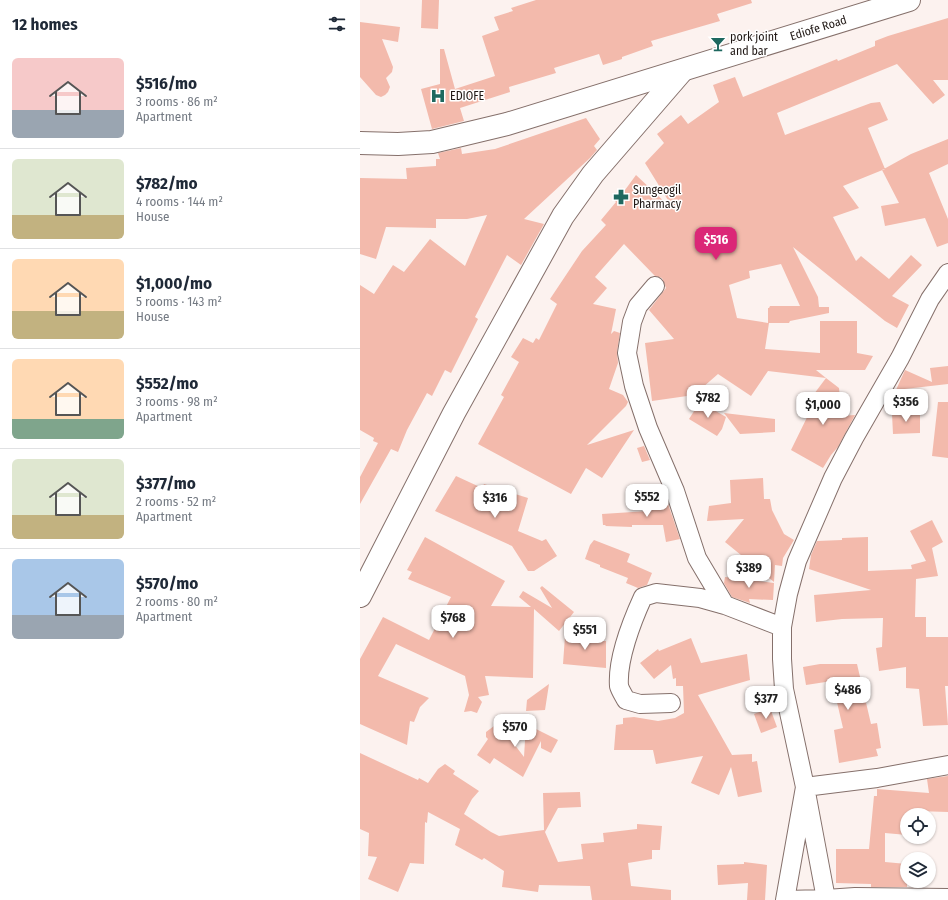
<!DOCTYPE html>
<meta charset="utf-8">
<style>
:root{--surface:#fff;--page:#f2f2f3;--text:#1f2937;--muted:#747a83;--line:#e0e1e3;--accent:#db2777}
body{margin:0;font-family:"Fira Sans Condensed",sans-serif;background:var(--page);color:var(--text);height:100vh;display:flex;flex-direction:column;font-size:15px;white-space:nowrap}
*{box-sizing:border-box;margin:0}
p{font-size:13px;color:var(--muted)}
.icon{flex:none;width:22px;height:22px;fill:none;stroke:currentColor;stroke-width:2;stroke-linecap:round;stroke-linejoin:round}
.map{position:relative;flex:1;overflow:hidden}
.drawer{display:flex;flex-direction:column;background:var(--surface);width:360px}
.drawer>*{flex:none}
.fabs{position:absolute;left:540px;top:808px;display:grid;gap:8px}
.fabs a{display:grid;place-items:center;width:36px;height:36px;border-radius:50%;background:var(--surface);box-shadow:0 1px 3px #0004;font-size:20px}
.price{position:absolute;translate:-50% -34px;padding:0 9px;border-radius:8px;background:#fff;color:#222;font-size:13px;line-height:26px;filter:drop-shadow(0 1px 2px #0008)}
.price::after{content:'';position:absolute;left:50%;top:24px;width:12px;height:9px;margin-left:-6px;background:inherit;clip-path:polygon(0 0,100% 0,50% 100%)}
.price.selected{background:var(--accent);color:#fff}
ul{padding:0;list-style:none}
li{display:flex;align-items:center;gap:12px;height:100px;padding:0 12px}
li+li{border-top:1px solid var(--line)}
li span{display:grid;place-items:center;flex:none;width:112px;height:80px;border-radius:6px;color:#555}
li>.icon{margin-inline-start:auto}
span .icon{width:48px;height:48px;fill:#fffc;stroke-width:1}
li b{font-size:17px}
h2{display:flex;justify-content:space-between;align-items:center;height:48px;padding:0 12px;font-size:17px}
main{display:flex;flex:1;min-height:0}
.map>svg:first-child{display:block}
</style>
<main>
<section class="drawer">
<h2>12 homes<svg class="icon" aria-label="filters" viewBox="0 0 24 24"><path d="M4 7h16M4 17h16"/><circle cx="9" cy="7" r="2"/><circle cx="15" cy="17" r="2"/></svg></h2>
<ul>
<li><span style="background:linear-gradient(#f6c9c9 65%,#9aa5b1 0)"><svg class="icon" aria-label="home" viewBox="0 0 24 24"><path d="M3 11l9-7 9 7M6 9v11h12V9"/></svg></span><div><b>$516/mo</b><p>3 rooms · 86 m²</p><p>Apartment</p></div></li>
<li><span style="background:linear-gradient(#dfe7d0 70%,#c2b280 0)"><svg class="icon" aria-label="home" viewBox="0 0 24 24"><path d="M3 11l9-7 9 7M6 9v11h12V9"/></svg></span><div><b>$782/mo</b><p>4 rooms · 144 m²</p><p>House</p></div></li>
<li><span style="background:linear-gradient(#ffd9b3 65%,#c2b280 0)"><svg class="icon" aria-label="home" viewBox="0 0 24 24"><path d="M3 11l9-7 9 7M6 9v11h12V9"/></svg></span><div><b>$1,000/mo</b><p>5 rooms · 143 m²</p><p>House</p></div></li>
<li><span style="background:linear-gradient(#ffd9b3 75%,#7fa58c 0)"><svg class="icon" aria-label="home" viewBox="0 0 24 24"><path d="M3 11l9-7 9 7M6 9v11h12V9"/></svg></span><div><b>$552/mo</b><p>3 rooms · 98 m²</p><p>Apartment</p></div></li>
<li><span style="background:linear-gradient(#dfe7d0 70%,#c2b280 0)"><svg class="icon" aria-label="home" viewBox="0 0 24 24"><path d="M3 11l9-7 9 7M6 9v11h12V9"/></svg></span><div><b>$377/mo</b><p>2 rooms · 52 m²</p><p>Apartment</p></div></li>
<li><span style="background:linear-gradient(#a9c7e8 70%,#9aa5b1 0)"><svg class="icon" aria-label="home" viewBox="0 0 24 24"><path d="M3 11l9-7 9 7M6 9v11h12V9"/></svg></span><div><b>$570/mo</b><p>2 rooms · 80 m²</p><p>Apartment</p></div></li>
</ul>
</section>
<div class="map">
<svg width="588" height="900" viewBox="0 0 588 900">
<rect width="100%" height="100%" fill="#fcf2ef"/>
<!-- building -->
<path fill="#f3baac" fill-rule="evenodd" d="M62 0H79L78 29 61 28Z
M176 0H391L392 3 357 14 360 21 291 41 293 46 262 57V59L243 65 239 54 194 68 196 73 149 87 150 92 100 108 104 121 72 129 61 89 80 84V49H84L95 89 135 76 122 36 139 30 134 17 153 11 151 8Z
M588 18V80H573L585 95 573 104 537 64 417 113 425 135 511 103 520 102 528 120 508 128 525 169 483 186 499 208 473 217 496 261 501 256 529 279 551 255 562 265 532 296 549 305 537 328 525 321 433 247 458 297 459 307H469V313L430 321 429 323H409L405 349 460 353V321H497V353L513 356 505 370H456L466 378 408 371 391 396 358 374 334 395 292 401 285 343 314 339 289 310 306 288 302 278 295 276 264 244 235 277 247 288 233 304 256 309 251 334 254 331 260 333 257 352 258 363 249 389 263 395 268 402 266 406 227 445 274 430 242 478 226 468 211 494 118 444 144 397 141 395 159 362 151 357 163 338 173 343 176 338 179 340 197 304 190 299 222 251 246 225 241 220 256 202 254 200 265 190 276 175 309 206 311 205 285 163 304 143 297 134 321 115 328 124 359 102 353 85 375 77 383 97 477 59 478 61 515 46V41L528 36ZM421 264 440 306H410L409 308H408V323L377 318 369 285 390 278 389 271Z
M0 22 40 27 38 42 22 39 33 67 32 72 26 78 30 87 28 92 25 95 21 97 16 95 0 77Z
M226 118 240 139 234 146 237 150 230 158 164 219 184 224 161 265 147 255 115 317 118 319 91 373 85 370 72 396 67 393 47 430 38 452 31 449 0 504V477L18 443 13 441 14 438 0 430V285L14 294 33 265 44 272 70 239 105 266 127 215 107 219H76V228L26 227 16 259 0 254V178L47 179 46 168 76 166V159H80L78 153 101 148 102 154 135 149Z
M588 139V164L569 173 588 219V243L577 247 565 218 525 226 521 206 539 203 522 170 551 154Z
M588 366V384L536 390 545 370 572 382 570 368Z
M466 378 479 388 480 399 477 402 480 403 481 416 495 415 478 447 471 455 463 468 431 450 457 397 454 394Z
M340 402 366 417 362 429 357 436 329 419Z
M578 402H588V458L572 456Z
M364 413 415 419V432L380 434Z
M560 413V433L533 434 532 414Z
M284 446 290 460 282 462 277 448Z
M96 476 122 488 124 484 168 498 158 531 182 541 186 539 197 556 174 571H168L152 546 75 511Z
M403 478 404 499H410L412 510 424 534 434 540 423 558 422 566 415 565 414 582 365 542 384 519 347 521 349 506 371 503 370 480Z
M303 489 320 539 306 542 303 525H272V527L245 526 246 525H243L242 514 288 511V505H299L297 491Z
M572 520 583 542 572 548 578 576 556 579 555 617H566V637H588V686H585L588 725 563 726 559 689 546 688V667L519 671 516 648 522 647 523 618 482 619 456 622 454 595 511 590 449 569 451 555 457 541 482 540V538L508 537V571L552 569 551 565 566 561 550 531Z
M65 537 145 581 131 606 171 607 159 597 163 591 192 608 180 588 182 586 214 612 199 631 174 609 173 678 125 676 129 695 118 697 122 702 117 713 111 711 104 712 109 695 105 676 36 644 18 676 69 698 60 707 54 722 50 721 47 745 0 724V659L23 617 69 640 91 597 48 579 52 572 47 570Z
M234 540 270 554 267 562 292 573 287 585 278 588 266 583 268 578 240 567V565L225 559 230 545Z
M365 577 414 583 413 600 389 599 390 603 372 597 364 583Z
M225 633V638H243V641H246V668L203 664 205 636Z
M331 638 341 663 387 654 390 680 338 695 372 755 392 754V762L397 761 402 792 378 797 371 767 359 795 331 783 343 756 296 764 293 750H254L256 725 263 724V718L274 717 298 721 315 718 324 713 323 686H316V678L313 679 311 665 294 679 280 663 298 649 299 651Z
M460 664H497L511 724 517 723 521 748 516 749 518 756 479 763 474 730 483 728 472 681 446 685 443 667Z
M189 684 185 710 166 711 167 700Z
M410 708 417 727 401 733 394 714Z
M138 723 164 757 166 724 198 740 191 753 181 748V741L163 777 134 758 130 764 117 755 128 739 126 737V732Z
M0 753 58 780 59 778 68 783 78 769 85 764 95 771 93 774 119 791 112 799 104 814 131 832 139 836 184 830 183 793 220 792 221 807 198 808 185 832 198 862 223 859 221 844 244 842 243 833 277 829V824L302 826 300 850H292V859L268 863 271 886 311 890V900H232L230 886 179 885 178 892 142 887 144 871 124 858 122 860 95 845 100 829 68 812 67 823 65 822 64 864 50 863 38 892 8 879 17 857 8 856 9 833 0 829Z
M588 776V812L557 811V815H547V835L525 833V862L547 864V887H511V884L476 883V849H509L514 796H517V789L569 793 567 779Z
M384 862 407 865 405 900H387L388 883 358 885 357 865 384 864Z"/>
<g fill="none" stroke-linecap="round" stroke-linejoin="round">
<!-- street casing -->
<g stroke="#85706b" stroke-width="20">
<path id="street" d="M295 286 278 306 272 322 267 353 274 386 288 428 315 491 337 558 365 605
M311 703 280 704 266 700C264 696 260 690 259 686 257 660 272 621 283 597L296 593 340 598 365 605 422 627
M588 765 517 778 445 787 466 899 495 897 588 898
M425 900 445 787 424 689 422 659V627L428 594 437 561 473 478 494 438 540 358 570 299 588 273
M425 900 466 899V900"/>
</g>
<!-- secondary casing -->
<g stroke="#85706b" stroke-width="24">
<g id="secondary">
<path id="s1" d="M0 143 38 144 72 142 147 124 549 0"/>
<path d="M0 596 94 413 203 216 233 174 322 71"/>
</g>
</g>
<!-- street -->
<use href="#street" stroke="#fff" stroke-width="18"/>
<!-- secondary -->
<use href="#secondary" stroke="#fff" stroke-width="22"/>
</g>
<!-- icons -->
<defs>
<g id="bar-bare" transform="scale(1.2)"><path d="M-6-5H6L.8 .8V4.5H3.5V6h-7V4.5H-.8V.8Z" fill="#1e685f" stroke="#fff" stroke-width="2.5" paint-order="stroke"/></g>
<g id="hospital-bare" transform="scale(1.2)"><path d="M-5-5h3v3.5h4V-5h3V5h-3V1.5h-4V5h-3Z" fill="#1e685f" stroke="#fff" stroke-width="2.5" paint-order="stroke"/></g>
<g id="pharmacy-bare" transform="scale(1.2)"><path d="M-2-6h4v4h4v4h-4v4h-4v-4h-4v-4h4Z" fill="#1e685f" stroke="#fff" stroke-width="2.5" paint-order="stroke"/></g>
</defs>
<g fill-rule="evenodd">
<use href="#bar-bare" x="358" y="44"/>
<use href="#hospital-bare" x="78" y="96"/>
<use href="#pharmacy-bare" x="261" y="197"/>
</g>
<g text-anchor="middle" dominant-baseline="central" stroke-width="3" stroke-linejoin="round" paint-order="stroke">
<!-- street labels -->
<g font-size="12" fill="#201815" stroke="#fff">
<text stroke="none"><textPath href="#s1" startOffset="475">Ediofe Road</textPath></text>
</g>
<!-- poi labels -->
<g font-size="12" fill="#201815" stroke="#fff" text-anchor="start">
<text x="370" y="37">pork joint<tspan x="370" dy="14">and bar</tspan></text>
<text x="90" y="96">EDIOFE</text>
<text x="273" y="190">Sungeogil<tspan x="273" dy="14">Pharmacy</tspan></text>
</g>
</g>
</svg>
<div class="fabs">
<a><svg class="icon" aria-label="locate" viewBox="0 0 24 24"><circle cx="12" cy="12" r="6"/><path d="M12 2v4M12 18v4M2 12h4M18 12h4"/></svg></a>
<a><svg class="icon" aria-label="layers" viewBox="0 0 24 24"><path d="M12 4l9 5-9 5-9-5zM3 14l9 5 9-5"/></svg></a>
</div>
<b class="price selected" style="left:356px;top:261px">$516</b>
<b class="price" style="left:348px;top:419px">$782</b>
<b class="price" style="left:546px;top:423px">$356</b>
<b class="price" style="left:463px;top:426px">$1,000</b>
<b class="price" style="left:287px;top:518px">$552</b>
<b class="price" style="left:135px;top:519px">$316</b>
<b class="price" style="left:389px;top:589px">$389</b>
<b class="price" style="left:93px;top:639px">$768</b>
<b class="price" style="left:225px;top:651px">$551</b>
<b class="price" style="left:488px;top:711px">$486</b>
<b class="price" style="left:406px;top:720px">$377</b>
<b class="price" style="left:155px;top:748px">$570</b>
</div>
</main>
